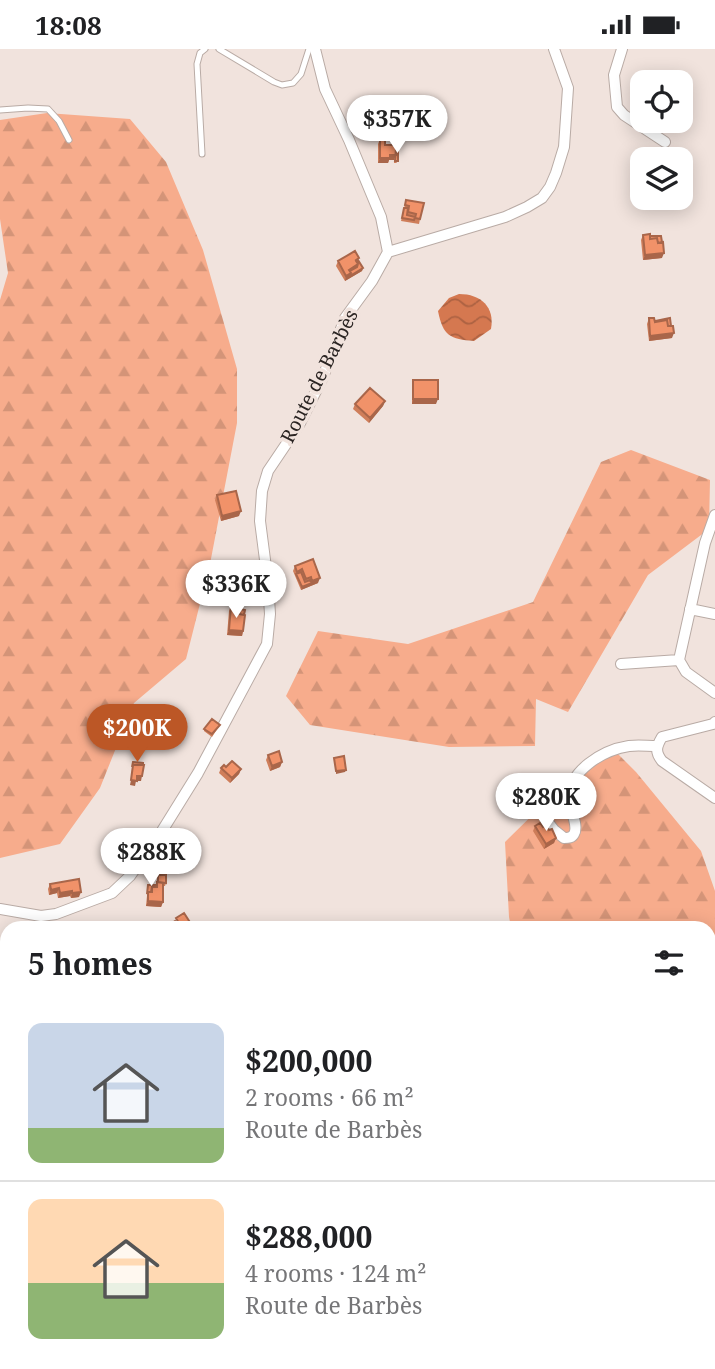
<!DOCTYPE html>
<meta charset="utf-8">
<style>
:root{--surface:#fff;--page:#f6f6f6;--text:#202124;--muted:#757577;--line:#e0e0e0;--accent:#bc5726}
body{margin:0;font-family:"Noto Serif",serif;background:var(--page);color:var(--text);height:100vh;display:flex;flex-direction:column;font-size:26px;white-space:nowrap}
*{box-sizing:border-box;margin:0}
p{font-size:23px;color:var(--muted)}
.icon{flex:none;width:38px;height:38px;fill:none;stroke:currentColor;stroke-width:2;stroke-linecap:round;stroke-linejoin:round}
.map{position:relative;flex:1;overflow:hidden}
.details{position:absolute;left:0px;top:872px;width:716px;height:450px;display:flex;flex-direction:column;background:var(--surface);border-radius:21px 21px 0 0;box-shadow:0 4px 18px #0003}
.details>*{flex:none}
.buttons{position:absolute;left:630px;top:21px;display:grid;gap:14px}
.buttons a{display:grid;place-items:center;width:63px;height:63px;border-radius:14px;background:var(--surface);box-shadow:0 4px 18px #0003;font-size:35px}
.price{position:absolute;translate:-50% -60px;padding:0 16px;border-radius:24px;background:#fff;color:#222;font-size:23px;line-height:46px;filter:drop-shadow(0 2px 4px #0008)}
.price::after{content:'';position:absolute;left:50%;top:42px;width:21px;height:16px;margin-left:-10px;background:inherit;clip-path:polygon(0 0,100% 0,50% 100%)}
.price.current{background:var(--accent);color:#fff}
ul{padding:0;list-style:none}
li{display:flex;align-items:center;gap:21px;height:175px;padding:0 28px}
li+li{border-top:2px solid var(--line)}
li span{display:grid;place-items:center;flex:none;width:196px;height:140px;border-radius:14px;color:#555}
li>.icon{margin-inline-start:auto}
span .icon{width:84px;height:84px;fill:#fffc;stroke-width:1}
li b{font-size:30px}
h2{display:flex;justify-content:space-between;align-items:center;height:84px;padding:0 28px;font-size:30px}
.status{display:flex;justify-content:space-between;align-items:center;height:49px;padding:0 35px;background:var(--surface);direction:ltr}
.status svg{height:19px;fill:currentColor}
.map>svg:first-child{display:block}
</style>
<div class="status"><b>18:08</b><svg viewBox="0 0 49 12"><path d="M0 12V9h3v3zM5 12V6h3v6zM10 12V3h3v9zM15 12V0h3v12zM26 1h20v11H26zM47 4h2v5h-2z"/></svg></div>
<div class="map">
<svg width="715" height="1320" viewBox="0 0 715 1320">
<defs>
<pattern id="forest-firs" width="22" height="20" patternUnits="userSpaceOnUse" patternTransform="scale(1.75)"><rect width="22" height="20" fill="#f7ac8c"/><path d="M5 1l3.5 6h-7zM16 11l3.5 6h-7z" fill="#d49478"/></pattern>
<pattern id="water-waves" width="16" height="10" patternUnits="userSpaceOnUse" patternTransform="scale(1.75)"><rect width="16" height="10" fill="#d57850"/><path d="M0 5q4-4 8 0t8 0" fill="none" stroke="#ad6242"/></pattern>
</defs>
<rect width="100%" height="100%" fill="#f1e3dd"/>
<!-- forest -->
<path fill="url(#forest-firs)" d="M47 64 130 70 166 113 203 201 237 320V374L210 515 186 610 134 654 100 739 60 795 0 809V251L8 224 0 170V71Z
M631 401 710 431 709 480 648 526 568 663 536 650 535 697 449 698 310 676 286 647 318 582 408 595 533 553 601 413Z
M615 702 636 723 701 802 715 842V1008L709 1017V878H511L509 868 505 793 565 734Z
M7 920V1314H313L314 1320H0V930Z
M715 1099V1196L709 1197V1100Z"/>
<!-- water -->
<path fill="url(#water-waves)" d="M459 245C481 245 495 258 491 280L474 292C450 290 443 287 438 262L449 249Z"/>
<g fill="none" stroke-linecap="round" stroke-linejoin="round">
<!-- lane casing -->
<g stroke="#b9aba5" stroke-width="7">
<path id="lane" d="M219 0 274 33 282 36 293 34 301 25 309 0
M0 61 28 59 48 60 59 72 69 91
M202 105 197 15 200 4 205 0"/>
</g>
<!-- street casing -->
<g stroke="#b9aba5" stroke-width="12">
<path id="street" d="M622 0 614 26 617 58 624 66 665 93
M388 203 505 168 527 158 542 149 550 138 556 124 564 98 568 39 554 0
M715 466 705 494 679 611 686 623 715 644
M690 560 715 565
M621 615 679 611
M715 673 713 675 662 688C656 698 655 703 662 712L715 749
M545 769 554 781 564 789C568 789 572 789 574 785 579 777 570 761 569 752 567 722 603 701 629 697 638 696 647 697 657 697
M0 860 41 867 56 865 112 844 130 827 162 782 198 724 267 595 270 565 268 534 260 472 262 442 268 422 299 376 323 328 345 269 372 232 388 203 381 168 349 91 325 40 315 0"/>
</g>
<!-- lane -->
<use href="#lane" stroke="#fff" stroke-width="5"/>
<!-- street -->
<use href="#street" stroke="#fff" stroke-width="10"/>
</g>
<!-- wall -->
<path fill="#cf7e5a" d="M360 51 373 65 372 70H358V56Z
M380 90 385 96 397 114H394V111H389L388 114H378V95Z
M406 151 420 170 419 175 401 172Z
M643 186 650 187 662 209 643 211 641 191Z
M358 211 363 219 362 222 345 232 336 217 338 212Z
M649 269 655 272 672 289 649 292 647 275Z
M413 331 436 355H412V336Z
M385 352 383 357 369 374 353 360 355 355Z
M217 446 239 467 221 472 215 451Z
M313 510 318 534 301 541 293 522 295 517Z
M231 557 243 582 242 587 227 586 229 562Z
M220 676 212 688 204 682V680Z
M268 706 282 713 280 718 270 722 266 711Z
M226 718 241 720 239 725 230 734 219 724 221 719Z
M535 777 543 778 549 781 556 789 554 794 544 800 533 782Z
M158 826 166 834 165 837H163V853L161 858 146 857 148 836H156Z
M79 830V848L71 849 70 847 58 849 57 844 49 846 48 840 50 835Z"/>
<!-- shaded-wall -->
<path fill="#a9664a" d="M360 65H373L372 70H358Z
M390 106H396L394 111H389L388 114H378L380 109Z
M664 204 662 209 643 211 645 206Z
M363 219 362 222 345 232 346 227Z
M674 284 672 289 649 292 650 287Z
M413 350H438L436 355H412Z
M385 352 383 357 369 374 370 369Z
M241 462 239 467 221 472 222 467Z
M320 529 318 534 301 541 302 538 312 534V532Z
M229 581 243 582 242 587 227 586Z
M282 713 280 718 270 722 272 717Z
M241 720 239 725 230 734 232 729Z
M346 721 345 723 336 725V722Z
M137 727H142L141 732H136L135 737 130 736 131 731Z
M556 789 554 794 544 800 546 795Z
M59 839 57 844 49 846 51 841Z
M72 842 70 847 58 849 60 844Z
M81 843 79 848 71 849 72 844Z
M148 852 163 853 161 858 146 857Z"/>
<!-- building -->
<path fill="#f19269" stroke="#a9664a" stroke-width="2" d="M360 51H373V65H360Z
M380 90H385V96H396V106H390V109H380Z
M396 99H398V112H395Z
M675 100 676 103 671 104 670 102 661 104V103Z
M670 102 672 110H657L656 105Z
M406 151 424 154 420 170 415 169 416 165 408 163 409 157 405 156Z
M404 159H408L407 166 415 168 414 171 402 169Z
M650 185V190L657 189 658 194 663 193 664 204 645 206 643 186Z
M650 187H661L662 193 658 194 657 189 650 190Z
M355 202 359 209 356 211 358 215 349 221 351 224 346 227 338 212Z
M358 211 363 219 350 227 351 224 350 222 357 218 358 215 356 212Z
M649 269H654L655 273 667 271 668 277H673L674 284 650 287Z
M670 269 671 277H668L667 271 655 273V272Z
M413 331H438V350H413Z
M370 339 385 352 370 369 355 355Z
M236 442 241 462 222 467 217 446Z
M313 510 320 529 312 532 311 528 306 530 302 520 297 523 295 517Z
M301 523 305 533 310 531 312 534 302 538 296 525Z
M231 557 240 558 239 565 245 566 243 582 229 581Z
M240 560 245 561 244 566 239 565Z
M212 670 220 676 212 685 204 680Z
M279 702 282 713 272 717 268 706Z
M344 707 346 721 336 722 334 709Z
M232 712 241 720 232 729 221 719 224 716 226 718Z
M133 713 143 714V716H133L132 718Z
M133 716H144L142 727H137V732L131 731Z
M540 774 543 778 546 776 549 781 552 780 556 789 546 795 535 777Z
M158 826H166V834L158 833Z
M79 830 81 843 72 844V842L60 844 59 839 51 841 50 835Z
M157 833 163 834V853L148 852V843H152V838H157Z
M148 836H156V838H152L151 843H148L147 845Z
M184 864 193 878H176L180 876 176 869Z
M175 872 178 877 176 878H172L170 875Z
M375 875H380V878H375Z"/>
<g text-anchor="middle" dominant-baseline="central" stroke-width="7" stroke-linejoin="round" paint-order="stroke">
<!-- street labels -->
<g font-size="19" fill="#2a2422" stroke="#f1e3dd">
<text transform="translate(319 327) rotate(-63)">Route de Barbès</text>
</g>
</g>
</svg>
<div class="buttons">
<a><svg class="icon" aria-label="locate" viewBox="0 0 24 24"><circle cx="12" cy="12" r="6"/><path d="M12 2v4M12 18v4M2 12h4M18 12h4"/></svg></a>
<a><svg class="icon" aria-label="layers" viewBox="0 0 24 24"><path d="M12 4l9 5-9 5-9-5zM3 14l9 5 9-5"/></svg></a>
</div>
<b class="price" style="left:397px;top:106px">$357K</b>
<b class="price" style="left:236px;top:571px">$336K</b>
<b class="price current" style="left:137px;top:715px">$200K</b>
<b class="price" style="left:546px;top:784px">$280K</b>
<b class="price" style="left:151px;top:839px">$288K</b>
<section class="details">
<h2>5 homes<svg class="icon" aria-label="filters" viewBox="0 0 24 24"><path d="M4 7h16M4 17h16"/><circle cx="9" cy="7" r="2"/><circle cx="15" cy="17" r="2"/></svg></h2>
<ul>
<li><span style="background:linear-gradient(#c9d6e8 75%,#8fb573 0)"><svg class="icon" aria-label="home" viewBox="0 0 24 24"><path d="M3 11l9-7 9 7M6 9v11h12V9"/></svg></span><div><b>$200,000</b><p>2 rooms · 66 m²</p><p>Route de Barbès</p></div></li>
<li><span style="background:linear-gradient(#ffd9b3 60%,#8fb573 0)"><svg class="icon" aria-label="home" viewBox="0 0 24 24"><path d="M3 11l9-7 9 7M6 9v11h12V9"/></svg></span><div><b>$288,000</b><p>4 rooms · 124 m²</p><p>Route de Barbès</p></div></li>
</ul>
</section>
</div>
